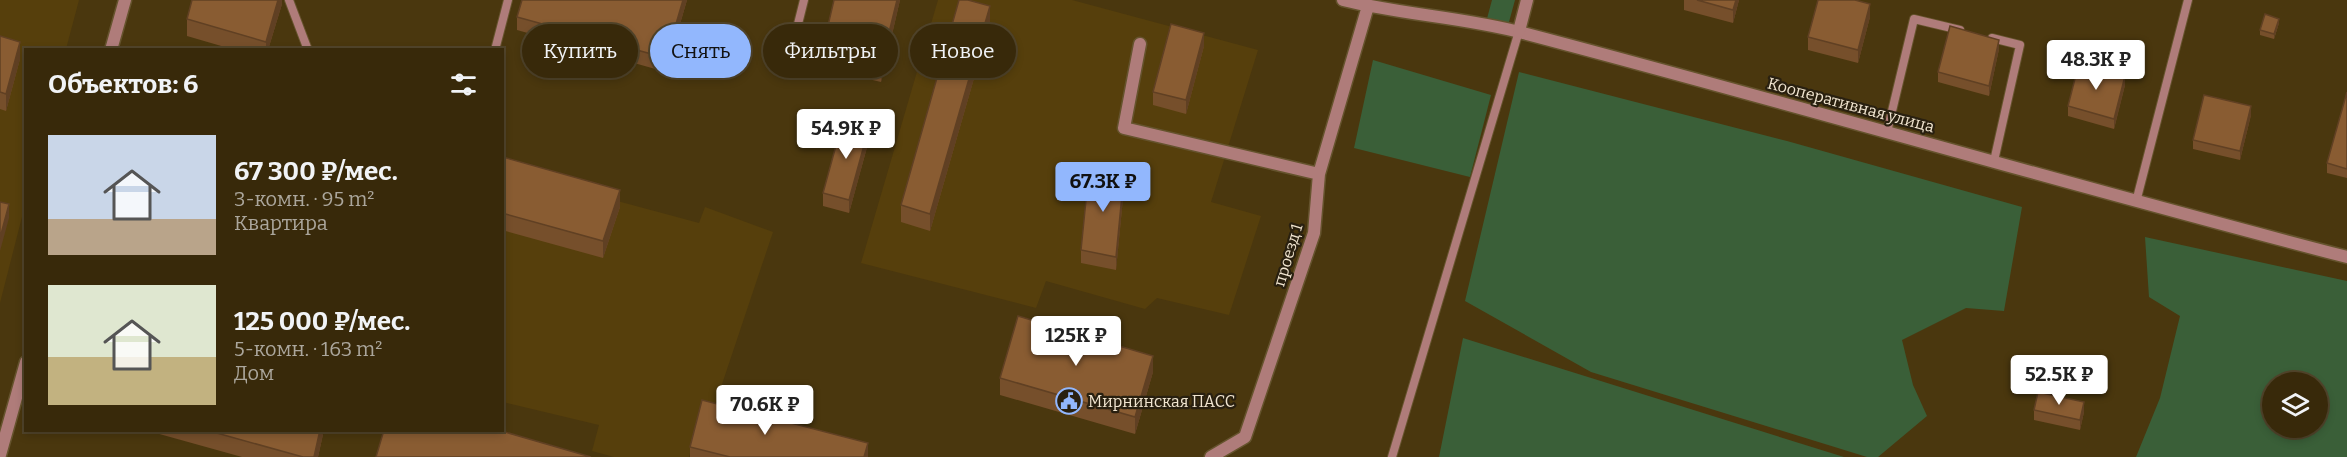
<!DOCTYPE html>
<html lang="ru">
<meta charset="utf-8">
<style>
:root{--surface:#38290a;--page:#433518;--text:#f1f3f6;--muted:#aba69c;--line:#52452b;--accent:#92b7fd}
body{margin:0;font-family:Bitter,serif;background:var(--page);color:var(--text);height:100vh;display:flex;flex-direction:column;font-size:22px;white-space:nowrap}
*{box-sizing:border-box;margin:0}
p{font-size:20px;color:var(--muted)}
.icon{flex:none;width:33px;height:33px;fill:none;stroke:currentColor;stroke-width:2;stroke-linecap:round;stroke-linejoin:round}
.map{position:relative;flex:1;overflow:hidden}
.details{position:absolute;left:24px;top:48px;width:480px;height:384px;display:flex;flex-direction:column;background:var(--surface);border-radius:0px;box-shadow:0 3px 9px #0003,0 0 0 2px var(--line)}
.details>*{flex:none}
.guide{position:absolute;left:522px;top:24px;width:570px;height:54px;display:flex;gap:12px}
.buttons{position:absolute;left:2262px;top:372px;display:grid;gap:12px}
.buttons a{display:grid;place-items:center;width:66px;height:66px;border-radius:50%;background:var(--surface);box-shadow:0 3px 9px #0003,0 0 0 2px var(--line);font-size:30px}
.price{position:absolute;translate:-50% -51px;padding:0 14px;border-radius:6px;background:#fff;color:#222;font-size:20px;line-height:39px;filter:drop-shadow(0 2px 3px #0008)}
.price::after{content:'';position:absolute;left:50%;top:36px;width:18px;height:14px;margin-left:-9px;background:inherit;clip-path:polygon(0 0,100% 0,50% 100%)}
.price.selected{background:var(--accent);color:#111}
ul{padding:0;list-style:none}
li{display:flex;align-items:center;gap:18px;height:150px;padding:0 24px}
li span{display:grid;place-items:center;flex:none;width:168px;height:120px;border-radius:0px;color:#555}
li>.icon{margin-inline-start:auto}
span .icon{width:72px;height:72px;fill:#fffc;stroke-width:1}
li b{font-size:26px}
h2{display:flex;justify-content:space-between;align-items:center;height:72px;padding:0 24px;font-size:26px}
.tag{padding:0 21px;border-radius:27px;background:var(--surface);box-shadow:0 3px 9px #0003,0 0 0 2px var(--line);font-size:21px;line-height:54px}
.tag.selected{background:var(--accent);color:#111}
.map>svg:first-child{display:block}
</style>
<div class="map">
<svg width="2347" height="457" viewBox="0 0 2347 457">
<rect width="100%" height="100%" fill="#4a370e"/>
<!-- built -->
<path fill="#563f0c" d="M0 0H79L66 49 26 50 25 205 0 303Z
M938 0H1072L1258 50 1211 202 1261 216 1229 315 1157 298 1145 309 1046 281 1036 308 861 263Z
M502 170 699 223 705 207 773 232 710 420 697 428 689 457H614L592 451 599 425 503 402Z"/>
<!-- green -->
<path fill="#3a5f38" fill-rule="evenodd" d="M1492 0H1515L1506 33 1485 26Z
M1373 60 1491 95 1470 177 1354 148Z
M1519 72 1787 141 2022 207 2004 311 1966 308 1902 340 1913 385 1927 416 1878 457H1867L1591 372 1465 301Z
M2145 237 2347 281V457H2136L2160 398 2180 316 2149 297ZM2272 382H2318V428H2272Z
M1463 338 1844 457H1439Z"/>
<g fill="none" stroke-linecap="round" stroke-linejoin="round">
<!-- service casing -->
<g stroke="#65532d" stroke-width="10">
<path id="service" d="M289 0 308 50
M1992 38 2020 45 1994 161
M495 50 508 0
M790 56 804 0
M1887 132 1914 19 1960 30
M2136 202 2188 0
M1392 457 1519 31"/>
</g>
<!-- minor casing -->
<g stroke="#65532d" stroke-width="15">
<path id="minor" d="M1343 0C1402 15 1464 17 1523 33 1798 105 2071 186 2347 257
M1140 44 1124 128 1319 174
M111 50 125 0
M0 455 26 362
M1211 457 1245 437 1314 233 1319 174 1368 6"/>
</g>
<!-- tertiary casing -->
<g stroke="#65532d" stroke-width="15">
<path id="tertiary" d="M1519 31 1527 0"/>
</g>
<!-- service -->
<use href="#service" stroke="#af7c7a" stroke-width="8"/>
<!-- minor -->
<use href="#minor" stroke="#af7c7a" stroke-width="12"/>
<!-- tertiary -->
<use href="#tertiary" stroke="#af7c7a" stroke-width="12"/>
</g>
<!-- wall -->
<path fill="#764f2b" d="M282 0V4L268 50H235L187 36V19Z
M687 0 666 72 517 30V17Z
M834 0H900L881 82 822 68V51Z
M1684 0H1739L1733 23 1684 10Z
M1870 17 1858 63 1808 50V37Z
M990 23 930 231 901 222V205Z
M2279 23 2274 39 2260 35V30Z
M0 36 20 59 6 111 0 109Z
M1204 46 1186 114 1153 105V92Z
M1999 49 1989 96 1938 82V72Z
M2125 85 2114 129 2068 116V106Z
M2347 92V178L2327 173V163Z
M2251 115 2240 160 2193 149V140Z
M869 140 849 213 823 206V193Z
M502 158 620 207 603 258 502 230Z
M1124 188 1116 270 1081 263V250Z
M1153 372 1135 434 1000 395V378Z
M2034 410 2084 412 2080 430 2034 420Z
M145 430H324L318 457H242Z
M690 447 868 457H690Z"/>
<!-- shaded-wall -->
<path fill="#604023" d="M278 0H282V4L268 50H266V42Z
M683 0H687L666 72V58Z
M897 0H900L881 82V65Z
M1736 0H1739L1733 23V10Z
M1870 4V17L1858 63V50Z
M990 6V23L930 231V214Z
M2279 19V23L2274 39V34Z
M1204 33V46L1186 114V100Z
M1999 40V49L1989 96V86Z
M20 42V59L6 111V94Z
M2125 76V85L2114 129V119Z
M2251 106V115L2240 160V151Z
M869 127V140L849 213V200Z
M1124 174V188L1116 270V257Z
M620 190V207L603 258V241Z
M9 204V218L0 251V238Z
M1153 356V372L1135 434V417Z
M2084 402V412L2080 430V420Z
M320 430H324L318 457H314Z
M868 443V457H864Z"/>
<!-- building -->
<path fill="#895c32" stroke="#604023" stroke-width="1.5" d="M192 0H278L266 42 187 19Z
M522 0H683L666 58 517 17Z
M834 0H897L881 65 822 51Z
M959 0H968L990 6 930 214 901 205Z
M1697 0H1736L1733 10Z
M1818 0H1855L1870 4 1858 50 1808 37Z
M2265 14 2279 19 2274 34 2260 30Z
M1171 24 1204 33 1186 100 1153 92Z
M1950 26 1999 40 1989 86 1938 72Z
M0 36 20 42 6 94 0 92Z
M2079 63 2125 76 2114 119 2068 106Z
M2347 92V169L2327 163Z
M2204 95 2251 106 2240 151 2193 140Z
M843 120 869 127 849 200 823 193Z
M503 157 620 190 603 241 502 213Z
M1089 170 1124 174 1116 257 1081 250Z
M0 202 9 204 0 238Z
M1018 316 1153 356 1135 417 1000 378Z
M2038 392 2084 402 2080 420 2034 410Z
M702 400 868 443 864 457H730L690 447Z
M206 430H320L314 457H303Z
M384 430H498L591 457H376Z"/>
<!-- icons -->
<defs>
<g id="civic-ring" transform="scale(1.35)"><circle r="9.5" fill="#292010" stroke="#92b7fd" stroke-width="1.5"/><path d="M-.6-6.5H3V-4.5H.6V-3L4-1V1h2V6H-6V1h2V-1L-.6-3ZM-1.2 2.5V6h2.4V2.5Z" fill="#92b7fd"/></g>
</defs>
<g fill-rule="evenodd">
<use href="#civic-ring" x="1069" y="401"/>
</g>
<g text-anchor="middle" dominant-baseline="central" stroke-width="4.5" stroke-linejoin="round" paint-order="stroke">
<!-- street labels -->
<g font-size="16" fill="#f1e5d0" stroke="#292010">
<text transform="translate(1851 105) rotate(15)">Кооперативная улица</text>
<text transform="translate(1288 255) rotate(-73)">проезд 1</text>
</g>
<!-- poi labels -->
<g font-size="16" fill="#f1e5d0" stroke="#292010" text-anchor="start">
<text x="1088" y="401">Мирнинская ПАСС</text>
</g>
</g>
</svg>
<div class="buttons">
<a><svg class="icon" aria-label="layers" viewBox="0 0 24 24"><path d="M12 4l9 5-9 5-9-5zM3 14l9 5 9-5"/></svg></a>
</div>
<b class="price" style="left:2096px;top:91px">48.3K ₽</b>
<b class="price" style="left:846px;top:160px">54.9K ₽</b>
<b class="price selected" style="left:1103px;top:213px">67.3K ₽</b>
<b class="price" style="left:1076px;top:367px">125K ₽</b>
<b class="price" style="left:2059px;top:406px">52.5K ₽</b>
<b class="price" style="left:765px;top:436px">70.6K ₽</b>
<div class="guide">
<a class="tag">Купить</a>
<a class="tag selected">Снять</a>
<a class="tag">Фильтры</a>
<a class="tag">Новое</a>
</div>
<section class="details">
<h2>Объектов: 6<svg class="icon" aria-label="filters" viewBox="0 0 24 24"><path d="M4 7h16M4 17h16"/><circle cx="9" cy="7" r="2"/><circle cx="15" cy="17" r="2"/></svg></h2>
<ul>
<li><span style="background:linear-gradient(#c9d6e8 70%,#b9a48a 0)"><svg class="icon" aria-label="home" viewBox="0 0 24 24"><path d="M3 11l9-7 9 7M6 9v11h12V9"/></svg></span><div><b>67 300 ₽/мес.</b><p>3-комн. · 95 m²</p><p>Квартира</p></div></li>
<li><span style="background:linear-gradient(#dfe7d0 60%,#c2b280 0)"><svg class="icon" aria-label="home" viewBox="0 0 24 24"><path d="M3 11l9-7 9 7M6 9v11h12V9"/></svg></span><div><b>125 000 ₽/мес.</b><p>5-комн. · 163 m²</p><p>Дом</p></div></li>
</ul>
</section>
</div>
